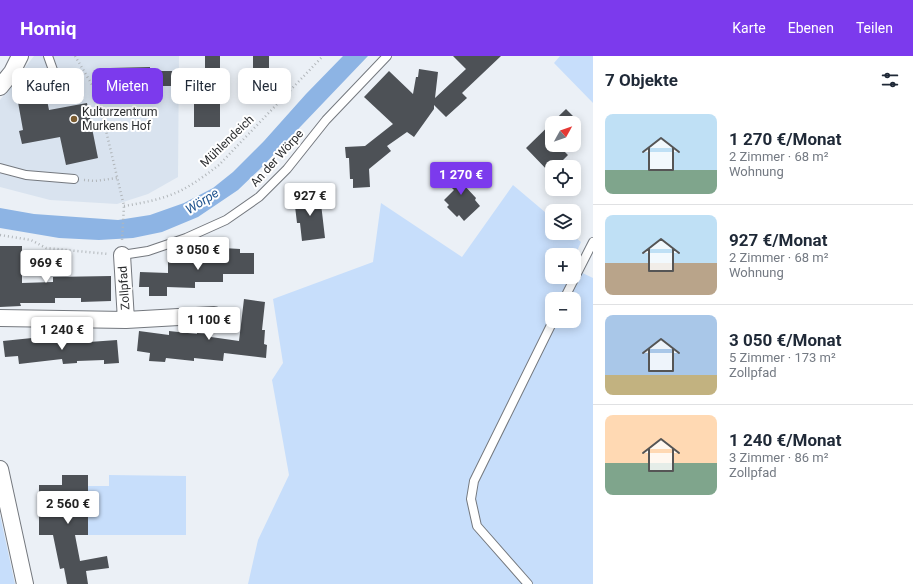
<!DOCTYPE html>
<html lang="de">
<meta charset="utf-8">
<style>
:root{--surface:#fff;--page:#f6f6f7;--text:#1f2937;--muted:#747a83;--line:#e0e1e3;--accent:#7c3aed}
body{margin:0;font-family:Roboto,sans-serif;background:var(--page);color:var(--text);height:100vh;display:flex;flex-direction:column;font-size:15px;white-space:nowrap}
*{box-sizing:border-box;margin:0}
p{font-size:13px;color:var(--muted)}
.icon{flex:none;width:22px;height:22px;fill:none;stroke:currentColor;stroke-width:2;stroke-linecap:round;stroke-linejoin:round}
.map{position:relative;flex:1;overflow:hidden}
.details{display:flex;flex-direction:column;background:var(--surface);width:320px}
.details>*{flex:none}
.guide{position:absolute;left:12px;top:12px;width:380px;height:36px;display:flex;gap:8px}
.needle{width:26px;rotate:50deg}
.fabs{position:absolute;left:545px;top:60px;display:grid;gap:8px}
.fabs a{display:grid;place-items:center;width:36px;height:36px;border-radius:8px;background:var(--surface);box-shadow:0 2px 10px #0003;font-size:20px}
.price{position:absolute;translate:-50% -34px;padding:0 9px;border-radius:4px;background:#fff;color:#222;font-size:13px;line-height:26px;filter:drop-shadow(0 1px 2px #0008)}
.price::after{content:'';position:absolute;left:50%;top:24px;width:12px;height:9px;margin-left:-6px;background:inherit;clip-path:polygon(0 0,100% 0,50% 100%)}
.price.active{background:var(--accent);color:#fff}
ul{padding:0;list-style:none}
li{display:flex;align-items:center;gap:12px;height:100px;padding:0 12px}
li+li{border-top:1px solid var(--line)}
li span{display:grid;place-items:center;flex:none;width:112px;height:80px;border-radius:8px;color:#555}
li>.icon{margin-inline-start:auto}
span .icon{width:48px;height:48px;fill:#fffc;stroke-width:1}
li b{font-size:17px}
h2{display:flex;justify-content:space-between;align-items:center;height:48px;padding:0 12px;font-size:17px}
.pill{padding:0 14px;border-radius:8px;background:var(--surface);box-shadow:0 2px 10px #0003;font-size:14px;line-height:36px}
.pill.active{background:var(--accent);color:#fff}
header{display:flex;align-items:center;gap:24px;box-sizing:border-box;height:56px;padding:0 20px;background:var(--accent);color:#fff}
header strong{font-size:19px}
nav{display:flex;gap:22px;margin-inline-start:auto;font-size:14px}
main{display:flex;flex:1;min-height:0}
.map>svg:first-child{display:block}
</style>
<header>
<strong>Homiq</strong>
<nav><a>Karte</a><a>Ebenen</a><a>Teilen</a></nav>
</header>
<main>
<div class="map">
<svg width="593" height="528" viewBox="0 0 593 528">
<rect width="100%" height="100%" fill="#ebf0f6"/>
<!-- built -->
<path fill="#d9e3ef" d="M34 0H179L178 121 148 138 117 148 50 144 0 131V44Z"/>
<!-- green -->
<path fill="#c7defb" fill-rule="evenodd" d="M560 0H593V47L554 7Z
M513 129 552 162V177H570L581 186 574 202V199H552V221H574V213L593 222V528H248L258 484 289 419 272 324 283 307 273 243 373 206 381 147 462 201ZM552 243H574V265H552Z
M109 419 186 420V479H88V430H109Z
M0 459 15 528H0Z"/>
<!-- water -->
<path fill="#8db4e4" d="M343 0H368L259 114 238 134 198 161 162 176 133 182 99 184 59 182 0 172V152L34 158 118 164 150 159 184 147 213 132 233 116 264 85 306 38Z"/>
<!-- building -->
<path fill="#4d5156" d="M205 0H220V71H194V48H202V37H205Z
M253 0H269V21L253 20Z
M453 0H501L462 37 467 42 446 61 434 49V53L414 81 407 76 387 90 391 95 369 113 370 131 353 132V123H350L349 102H346L345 91 365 90 393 68 364 41 389 15 413 38 416 21H418L419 13 438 16 435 42 466 13Z
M150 11V15H172V30H150V37H146V46H127V37H110V12Z
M44 29 49 54 87 47 98 102 66 109 60 81 22 88 19 75 23 74 16 35Z
M566 53 580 67H552V89H558L568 99 556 111H552V115L550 117 526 92Z
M462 110 471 120 463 128 476 142 475 144 480 150 464 165 459 159 457 161 447 151 449 149 444 144 454 134 446 126Z
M320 139 325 182 302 185 300 167H297L294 142Z
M0 190H22V227L53 226V221L111 220V245L81 246V242H55V247H20L21 250 0 251Z
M223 192 240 193V197H254V218H223V226H195V232L167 231V240H149V231H139L140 216 168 217V206L195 207V199H223Z
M244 243 265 246 262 274H265L264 288 267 289 266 302 224 297 223 305 194 302V305L166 302 165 306 149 305 150 297 137 295 139 275 169 279V275L197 278V277L211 278V281L239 285Z
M32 282V285L75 282V287L117 284 119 307 104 308V304L77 305V307L63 308 62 303 19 308 18 300 5 301 3 285Z
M62 419H88V479H75L80 505 107 500 109 512 86 515 88 528H67L64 512 60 513 53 479H39V429H62Z"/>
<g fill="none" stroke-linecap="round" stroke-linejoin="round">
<!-- lane casing -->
<g stroke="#74787e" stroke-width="10">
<path id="lane" d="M48 0 58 28 69 39H79
M0 112 26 119 74 123
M122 199 148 195 186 182 226 164 259 141 287 113 326 64 387 0
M564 243 593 186
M528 528 477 470 471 443 474 425 553 265"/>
</g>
<!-- street casing -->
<g stroke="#74787e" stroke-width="18">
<path id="street" d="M0 31 12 16 20 0
M122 199 126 264
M0 262 126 264 214 259
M0 413 25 528"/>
</g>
<!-- path -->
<path stroke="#b1b6ba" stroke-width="2.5" stroke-dasharray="1 3" stroke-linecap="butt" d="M75 0 97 37 124 150 122 184
M84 124 95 125 117 122
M124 150C143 147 163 143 180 135 194 128 207 118 219 109L323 0
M0 179 31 184 46 192 108 198"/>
<!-- lane -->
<use href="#lane" stroke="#fff" stroke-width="8"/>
<!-- street -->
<use href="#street" stroke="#fff" stroke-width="16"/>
</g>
<!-- markers -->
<circle fill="#7b5c31" stroke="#fff" stroke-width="1.5" cx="74" cy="63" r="4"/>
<g text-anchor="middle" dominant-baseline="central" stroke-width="4" stroke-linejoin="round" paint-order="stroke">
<!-- poi labels -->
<g font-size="12" fill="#2d2f31" stroke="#fff" text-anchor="start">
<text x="82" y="56">Kulturzentrum<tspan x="82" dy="14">Murkens Hof</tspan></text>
</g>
<!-- street labels -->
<g font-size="12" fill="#2d2f31" stroke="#fff">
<text transform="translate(227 85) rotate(-44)">Mühlendeich</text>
<text transform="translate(277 102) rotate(-48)">An der Wörpe</text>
<text transform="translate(124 232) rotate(-94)">Zollpfad</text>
</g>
<!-- water labels -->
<g font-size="13" font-style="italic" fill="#20548f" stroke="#fff">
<text transform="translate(202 145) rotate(-32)">Wörpe</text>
</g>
</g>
</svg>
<div class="fabs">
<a><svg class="needle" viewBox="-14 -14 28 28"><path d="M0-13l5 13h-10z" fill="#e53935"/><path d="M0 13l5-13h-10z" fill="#747a83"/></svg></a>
<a><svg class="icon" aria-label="locate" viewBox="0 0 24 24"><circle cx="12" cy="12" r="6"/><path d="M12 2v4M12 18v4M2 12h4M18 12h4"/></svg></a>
<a><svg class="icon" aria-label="layers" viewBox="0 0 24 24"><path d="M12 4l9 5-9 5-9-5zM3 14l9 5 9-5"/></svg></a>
<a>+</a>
<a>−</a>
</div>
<b class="price active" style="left:461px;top:140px">1 270 €</b>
<b class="price" style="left:310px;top:161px">927 €</b>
<b class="price" style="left:198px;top:215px">3 050 €</b>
<b class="price" style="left:46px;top:228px">969 €</b>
<b class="price" style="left:209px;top:285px">1 100 €</b>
<b class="price" style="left:62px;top:295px">1 240 €</b>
<b class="price" style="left:68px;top:469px">2 560 €</b>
<div class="guide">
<a class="pill">Kaufen</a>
<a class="pill active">Mieten</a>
<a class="pill">Filter</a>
<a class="pill">Neu</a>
</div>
</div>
<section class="details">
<h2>7 Objekte<svg class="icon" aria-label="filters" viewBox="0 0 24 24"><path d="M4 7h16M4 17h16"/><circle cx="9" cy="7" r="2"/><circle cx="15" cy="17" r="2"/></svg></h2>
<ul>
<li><span style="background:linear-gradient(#bfe0f5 70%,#7fa58c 0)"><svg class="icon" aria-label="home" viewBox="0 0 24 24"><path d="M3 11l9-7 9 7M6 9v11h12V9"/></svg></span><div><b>1 270 €/Monat</b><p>2 Zimmer · 68 m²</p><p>Wohnung</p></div></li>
<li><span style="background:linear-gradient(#bfe0f5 60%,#b9a48a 0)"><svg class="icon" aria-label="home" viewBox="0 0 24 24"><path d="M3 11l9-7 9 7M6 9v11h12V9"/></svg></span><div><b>927 €/Monat</b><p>2 Zimmer · 68 m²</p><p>Wohnung</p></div></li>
<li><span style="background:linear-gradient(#a9c7e8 75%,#c2b280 0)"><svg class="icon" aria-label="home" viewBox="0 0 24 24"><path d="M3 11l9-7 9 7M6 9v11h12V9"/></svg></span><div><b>3 050 €/Monat</b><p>5 Zimmer · 173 m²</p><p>Zollpfad</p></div></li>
<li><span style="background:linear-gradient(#ffd9b3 60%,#7fa58c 0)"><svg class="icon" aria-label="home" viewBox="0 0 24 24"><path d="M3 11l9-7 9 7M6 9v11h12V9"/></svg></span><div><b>1 240 €/Monat</b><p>3 Zimmer · 86 m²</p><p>Zollpfad</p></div></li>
</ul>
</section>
</main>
